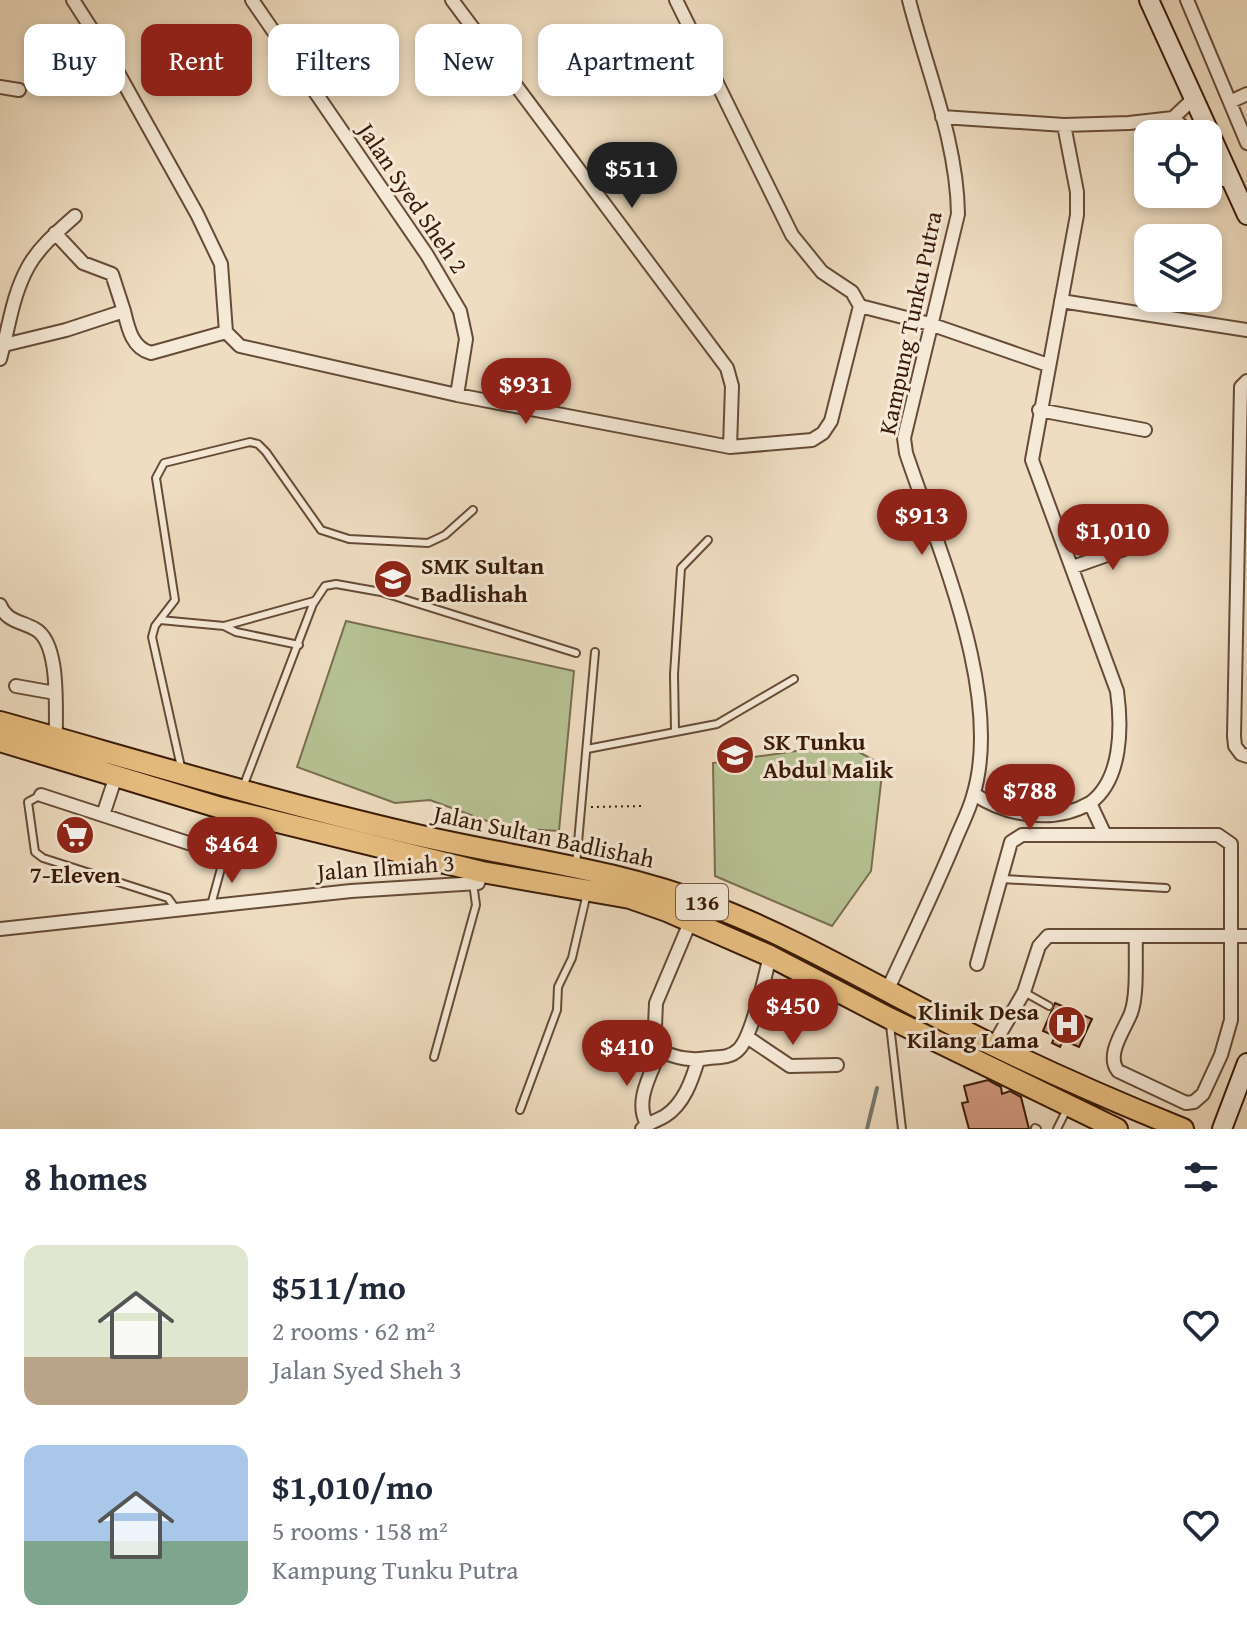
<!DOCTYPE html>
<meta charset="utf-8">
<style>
:root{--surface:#fff;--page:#f6f6f7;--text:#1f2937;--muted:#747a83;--accent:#8f2418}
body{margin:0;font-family:"Gentium Book Plus",serif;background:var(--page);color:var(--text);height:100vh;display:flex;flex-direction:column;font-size:30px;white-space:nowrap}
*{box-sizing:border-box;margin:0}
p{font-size:26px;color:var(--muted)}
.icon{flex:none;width:44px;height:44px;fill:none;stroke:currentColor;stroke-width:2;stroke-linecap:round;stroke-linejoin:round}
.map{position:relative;height:1129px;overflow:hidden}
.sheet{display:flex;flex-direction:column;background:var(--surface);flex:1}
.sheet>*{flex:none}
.guide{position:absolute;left:24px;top:24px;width:800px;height:72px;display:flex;gap:16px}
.fabs{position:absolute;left:1134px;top:120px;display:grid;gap:16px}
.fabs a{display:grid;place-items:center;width:88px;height:88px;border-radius:16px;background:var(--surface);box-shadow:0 4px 12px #0003;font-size:40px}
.price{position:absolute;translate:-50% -68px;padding:0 18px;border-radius:28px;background:var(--accent);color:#fff;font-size:26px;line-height:52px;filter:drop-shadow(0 2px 4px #0008)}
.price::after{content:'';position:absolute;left:50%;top:48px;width:24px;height:18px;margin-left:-12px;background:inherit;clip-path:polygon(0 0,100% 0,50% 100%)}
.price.active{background:#222;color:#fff}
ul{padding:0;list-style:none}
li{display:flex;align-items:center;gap:24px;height:200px;padding:0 24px}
li span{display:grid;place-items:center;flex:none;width:224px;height:160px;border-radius:16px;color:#555}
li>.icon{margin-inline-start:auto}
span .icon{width:96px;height:96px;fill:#fffc;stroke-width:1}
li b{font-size:34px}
h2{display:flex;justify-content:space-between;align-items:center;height:96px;padding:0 24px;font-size:34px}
.pill{padding:0 28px;border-radius:16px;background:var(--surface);box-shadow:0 4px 12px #0003;font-size:28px;line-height:72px}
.pill.active{background:var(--accent);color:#fff}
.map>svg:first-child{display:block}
</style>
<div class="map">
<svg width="1247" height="1129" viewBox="0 0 1247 1129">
<rect width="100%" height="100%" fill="#efddc1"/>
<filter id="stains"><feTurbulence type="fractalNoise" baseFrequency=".0025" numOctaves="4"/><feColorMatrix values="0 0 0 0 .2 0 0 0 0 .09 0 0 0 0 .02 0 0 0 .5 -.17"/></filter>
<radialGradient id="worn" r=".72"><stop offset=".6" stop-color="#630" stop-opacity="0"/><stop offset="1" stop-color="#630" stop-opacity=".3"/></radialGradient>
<!-- green -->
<path fill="#b7c294" stroke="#786e4e" stroke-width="2" d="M346 621 574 671 559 831 506 828 430 800 395 803 297 767Z
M844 744 883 765 871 871 832 926 715 876 713 763Z"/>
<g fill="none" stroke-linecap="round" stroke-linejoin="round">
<!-- stream -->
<path stroke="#747a72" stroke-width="4" d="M867 1129 877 1088"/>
</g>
<!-- building -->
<path fill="#d49b81" stroke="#391a07" stroke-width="2" d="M1055 1003 1092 1019 1079 1047 1063 1040 1060 1047 1052 1043 1055 1036 1043 1031Z
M988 1080 1001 1087 1002 1094 1010 1091 1021 1097 1029 1129H969L962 1103 968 1102 964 1086Z"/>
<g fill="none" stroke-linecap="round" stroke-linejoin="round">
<!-- lane casing -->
<g stroke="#664b36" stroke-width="10">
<path id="lane" d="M160 620 224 626 236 632 299 645
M224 626 314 601
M675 731 674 674 681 568 708 540
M587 749 717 724 794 679
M181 767 152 637 155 626 175 600 156 478 164 463 250 442 258 444 266 452 321 530 349 539 428 543 445 535 473 510
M243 787 313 604 325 586 336 584 381 592 576 653
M41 795 28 802 35 852 43 858 168 898 176 909
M576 865 595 652
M1002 879 1166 888
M211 905 223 861 222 854
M1024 992 1049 1006
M890 1025 902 1129
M434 1057 476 905 473 883
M520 1110 557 1010 558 987 572 958 587 893
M1035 1128 1037 1129
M1057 1129 1068 1107"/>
</g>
<!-- street casing -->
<g stroke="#664b36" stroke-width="16">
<path id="street" d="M73 0 107 53 197 214 221 264 226 332 240 346 457 395 730 447 812 440 823 433 831 421 860 306
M252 0 427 255 460 311 466 339 457 395
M452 0 727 368 732 386 730 447
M676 0 792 235 822 272 852 292 860 306
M1187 0 1247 143
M0 87 19 90
M1230 102 1247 94
M942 117 1064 125 1129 123 1173 118 1193 99
M1173 118 1191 134
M1064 125 1077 192V215L1032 460 1117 691C1122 727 1122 780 1090 803
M1208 157 1224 180
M55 233 83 263 112 274 124 311
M1061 301 1247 330
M860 306 930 324 1048 365
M4 345 66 330 124 311C128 328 132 348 151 353L226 332
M0 359C9 328 12 296 28 267 39 247 58 231 75 216
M1247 381 1241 387 1234 736 1235 746 1241 754 1247 756
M1039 410 1145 430
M1073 567 1141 543
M0 605C7 622 21 621 35 629 61 643 55 711 56 737
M16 686 55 693
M974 794C1007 816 1054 824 1090 803L1105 835
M41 795 222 854
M103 815 116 776
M691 920 656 1003 655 1026 660 1051C677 1058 690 1061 709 1058 719 1057 730 1058 738 1050 752 1038 765 976 770 956
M0 929 351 891 478 883 482 872
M977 964 1011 842 1022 835H1218L1231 844V1020L1221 1055 1203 1094 1194 1102 1186 1103 1118 1071C1105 1055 1125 1029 1131 1013 1138 994 1135 958 1136 937
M887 991C910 941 934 892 955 841 961 826 969 811 973 796 1004 695 938 549 906 453L904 438 958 214C957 141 927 71 909 0
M747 1037 790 1066 837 1065
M994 1044 1024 992 1039 946 1048 936H1247
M647 1124C634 1101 651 1074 660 1051
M642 1129C649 1122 657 1121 665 1116 684 1104 692 1080 698 1060"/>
</g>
<!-- secondary casing -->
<g stroke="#391a07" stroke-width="22">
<path id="secondary" d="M1149 0 1247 215
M1222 1129 1247 1063"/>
</g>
<!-- primary casing -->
<g stroke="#391a07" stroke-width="24">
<path id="primary" d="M0 722C136 760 271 801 408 833 508 857 613 868 709 905 789 935 865 980 941 1019 1020 1060 1101 1096 1183 1129
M0 741 221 808 482 872 630 898 667 911 770 956 889 1018 1117 1129"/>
</g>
<!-- path -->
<path stroke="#391a07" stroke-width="2" stroke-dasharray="2 4" stroke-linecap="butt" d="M591 807 642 806"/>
<!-- lane -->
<use href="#lane" stroke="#f5e9d7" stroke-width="6"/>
<!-- street -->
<use href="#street" stroke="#f5e9d7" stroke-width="12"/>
<!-- secondary -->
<use href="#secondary" stroke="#f5e9d7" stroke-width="18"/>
<!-- primary -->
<use href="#primary" stroke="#e8be80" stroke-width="20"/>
</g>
<!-- icons -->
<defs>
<g id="school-disc" transform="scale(2)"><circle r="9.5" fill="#8f2418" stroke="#f5e9d7"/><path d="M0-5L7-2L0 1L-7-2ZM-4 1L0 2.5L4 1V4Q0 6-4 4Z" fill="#fff"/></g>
<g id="supermarket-disc" transform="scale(2)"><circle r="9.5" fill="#8f2418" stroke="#f5e9d7"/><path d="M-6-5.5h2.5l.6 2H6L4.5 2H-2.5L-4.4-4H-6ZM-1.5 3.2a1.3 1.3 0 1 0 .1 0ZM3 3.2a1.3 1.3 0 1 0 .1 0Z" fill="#fff"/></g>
<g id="hospital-disc" transform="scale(2)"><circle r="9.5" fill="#8f2418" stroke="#f5e9d7"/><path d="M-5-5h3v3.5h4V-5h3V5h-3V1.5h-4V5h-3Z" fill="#fff"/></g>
</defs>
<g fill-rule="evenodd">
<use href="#school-disc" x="393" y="579"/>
<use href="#school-disc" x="735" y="755"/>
<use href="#supermarket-disc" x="75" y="835"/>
<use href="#hospital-disc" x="1067" y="1025"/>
</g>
<g text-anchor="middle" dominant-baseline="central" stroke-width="6" stroke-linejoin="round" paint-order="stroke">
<!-- shield labels -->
<rect fill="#f5e9d7" stroke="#715845" stroke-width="2" x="676" y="884" width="52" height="36" rx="6"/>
<g font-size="22" font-weight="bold" fill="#391a07">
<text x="702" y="902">136</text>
</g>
<!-- street labels -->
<g font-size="24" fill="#391a07" stroke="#f5e9d7">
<text transform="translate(413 198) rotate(56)">Jalan Syed Sheh 2</text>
<text transform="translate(910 323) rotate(-78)">Kampung Tunku Putra</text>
<text transform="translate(544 836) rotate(12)">Jalan Sultan Badlishah</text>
<text transform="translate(386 867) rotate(-4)">Jalan Ilmiah 3</text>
</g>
<!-- poi labels -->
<g font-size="24" font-weight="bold" fill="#391a07" stroke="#f5e9d7" text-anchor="start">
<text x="421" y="565">SMK Sultan<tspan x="421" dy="28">Badlishah</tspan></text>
<text x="763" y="741">SK Tunku<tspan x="763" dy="28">Abdul Malik</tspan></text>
<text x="75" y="874" text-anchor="middle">7-Eleven</text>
<text x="1039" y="1011" text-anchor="end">Klinik Desa<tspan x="1039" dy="28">Kilang Lama</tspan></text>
</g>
</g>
<rect width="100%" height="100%" filter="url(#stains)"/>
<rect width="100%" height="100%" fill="url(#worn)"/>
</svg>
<div class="fabs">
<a><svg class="icon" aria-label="locate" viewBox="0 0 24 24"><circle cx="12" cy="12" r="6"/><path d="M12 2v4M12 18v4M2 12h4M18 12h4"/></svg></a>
<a><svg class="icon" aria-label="layers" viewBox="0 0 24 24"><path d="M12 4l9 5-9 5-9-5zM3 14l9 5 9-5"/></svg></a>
</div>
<b class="price active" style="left:632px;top:210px">$511</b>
<b class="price" style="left:526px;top:426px">$931</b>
<b class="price" style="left:922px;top:557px">$913</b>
<b class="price" style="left:1113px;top:572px">$1,010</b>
<b class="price" style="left:1030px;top:832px">$788</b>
<b class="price" style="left:232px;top:885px">$464</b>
<b class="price" style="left:793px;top:1047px">$450</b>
<b class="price" style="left:627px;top:1088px">$410</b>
<div class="guide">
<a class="pill">Buy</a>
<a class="pill active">Rent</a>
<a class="pill">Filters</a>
<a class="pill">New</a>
<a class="pill">Apartment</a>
</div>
</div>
<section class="sheet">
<h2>8 homes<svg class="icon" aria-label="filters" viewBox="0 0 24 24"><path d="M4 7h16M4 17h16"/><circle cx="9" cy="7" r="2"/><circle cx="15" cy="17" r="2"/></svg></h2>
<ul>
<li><span style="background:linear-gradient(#dfe7d0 70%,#b9a48a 0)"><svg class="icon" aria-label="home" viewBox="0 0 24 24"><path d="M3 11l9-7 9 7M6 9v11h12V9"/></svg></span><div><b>$511/mo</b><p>2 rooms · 62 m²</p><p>Jalan Syed Sheh 3</p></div><svg class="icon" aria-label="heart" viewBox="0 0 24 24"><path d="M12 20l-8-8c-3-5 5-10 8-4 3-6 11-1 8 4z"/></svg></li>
<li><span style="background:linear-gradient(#a9c7e8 60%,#7fa58c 0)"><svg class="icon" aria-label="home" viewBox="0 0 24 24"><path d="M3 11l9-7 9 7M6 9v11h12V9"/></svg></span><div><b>$1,010/mo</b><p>5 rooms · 158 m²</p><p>Kampung Tunku Putra</p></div><svg class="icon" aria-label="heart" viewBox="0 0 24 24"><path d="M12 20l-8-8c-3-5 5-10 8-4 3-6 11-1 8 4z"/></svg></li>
</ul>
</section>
